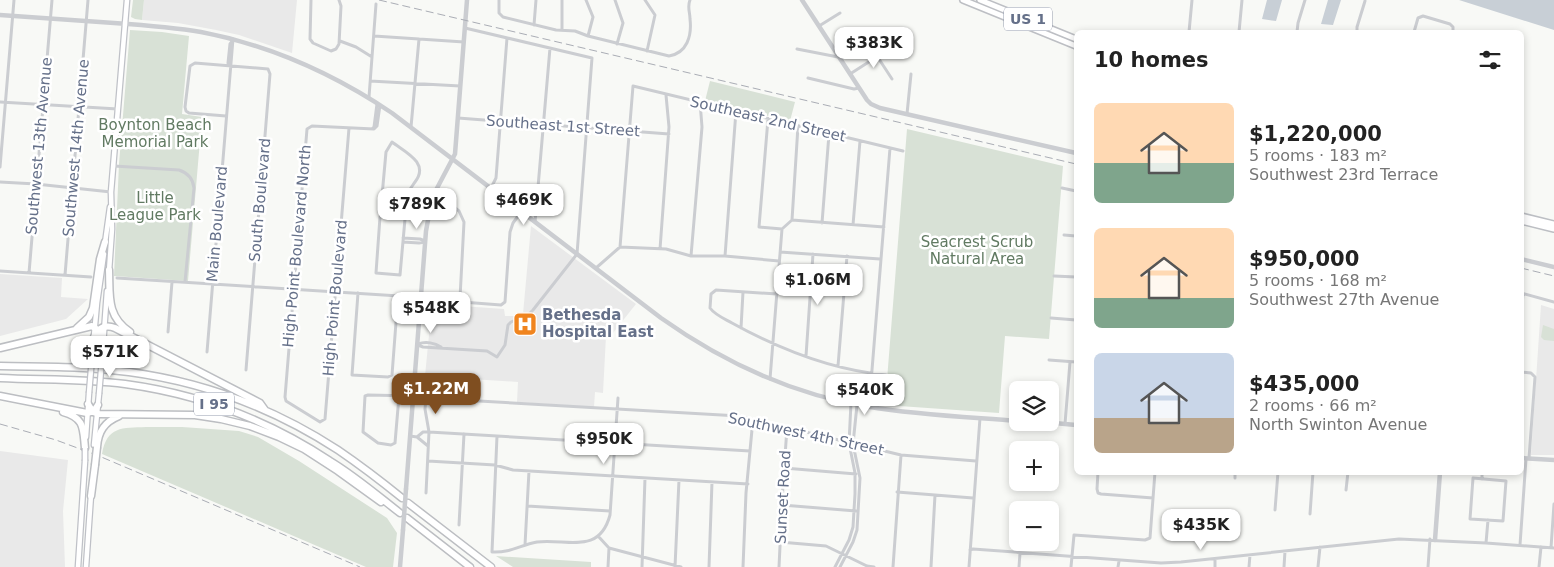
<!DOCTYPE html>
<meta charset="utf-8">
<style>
:root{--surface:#fff;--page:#f2f2f2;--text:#222;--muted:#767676;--accent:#7f4e20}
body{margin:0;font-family:"DejaVu Sans",sans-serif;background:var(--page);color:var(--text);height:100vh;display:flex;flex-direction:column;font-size:19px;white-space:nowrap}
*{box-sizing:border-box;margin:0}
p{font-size:16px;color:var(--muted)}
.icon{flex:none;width:28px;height:28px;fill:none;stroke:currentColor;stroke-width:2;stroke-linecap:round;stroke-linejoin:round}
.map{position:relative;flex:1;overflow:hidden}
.details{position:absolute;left:1074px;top:30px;width:450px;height:445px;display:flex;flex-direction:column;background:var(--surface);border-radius:8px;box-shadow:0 2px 8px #0003}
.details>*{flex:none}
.tools{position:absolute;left:1009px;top:381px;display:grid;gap:10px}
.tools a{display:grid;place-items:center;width:50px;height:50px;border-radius:8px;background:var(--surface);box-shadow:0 2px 8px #0003;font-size:25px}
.price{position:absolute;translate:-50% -42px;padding:0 11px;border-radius:10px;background:#fff;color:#222;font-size:16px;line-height:32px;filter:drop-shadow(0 1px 2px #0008)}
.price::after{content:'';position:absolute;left:50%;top:30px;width:15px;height:11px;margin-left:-8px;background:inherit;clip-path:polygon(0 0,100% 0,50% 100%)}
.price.active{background:var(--accent);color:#fff}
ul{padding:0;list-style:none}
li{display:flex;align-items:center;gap:15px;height:125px;padding:0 20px}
li span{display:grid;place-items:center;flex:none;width:140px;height:100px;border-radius:8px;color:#555}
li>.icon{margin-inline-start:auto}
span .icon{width:60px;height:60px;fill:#fffc;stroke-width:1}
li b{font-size:21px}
h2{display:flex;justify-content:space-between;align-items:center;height:60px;padding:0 20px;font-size:21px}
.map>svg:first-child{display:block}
</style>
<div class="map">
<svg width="1554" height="567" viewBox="0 0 1554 567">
<rect width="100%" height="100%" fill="#f8f9f6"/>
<!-- built -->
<path fill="#e9e9e9" d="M144 0H297L292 53 239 35 216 30 178 23 142 20Z
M531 226 636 304 613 333 606 336 603 393 595 392 594 407 517 402 518 382 425 376 432 304 504 309 505 316H515L523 314Z
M0 274 62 278 61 297 88 299 66 319 0 336Z
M1541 305 1554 309V455H1531Z
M0 451 68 460 63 511 65 567H0Z"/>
<!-- green -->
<path fill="#d8e1d6" d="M133 0H144L142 20 135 19 131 17Z
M130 30 162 32 189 36 182 114 202 117 188 281 114 276 119 164Z
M710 81 795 102 790 121 705 101Z
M907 129 1063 166 1049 339 1005 336 999 413 885 405Z
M1543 325 1554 329V341L1544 340 1541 337Z
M146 427H182L239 431 258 437 299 461 387 518 397 533 393 567H366L102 454C107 426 122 428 146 427Z
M496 556 591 562V567H513Z"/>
<!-- water -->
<path fill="#c8cfd6" d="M1267 0H1282L1276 21 1262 19Z
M1328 0H1341L1333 25 1321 24Z
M1459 0H1554V30Z"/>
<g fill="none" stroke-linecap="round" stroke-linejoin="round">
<!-- secondary casing -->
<g stroke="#bfc1c7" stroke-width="7">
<path id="secondary" d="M105 243 110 207
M109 271 112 229 111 192 127 0
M92 358 97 303 104 254
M102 359 107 291
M86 437 89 393
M94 445 99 394
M78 567 85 461
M86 567 91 495"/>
</g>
<!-- primary casing -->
<g stroke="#bdbfc4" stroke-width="8">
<path id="primary" d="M963 0 1076 46
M980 0 1076 39
M1521 216 1554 224
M1521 221 1554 229"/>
</g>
<!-- motorway casing -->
<g stroke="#bcbec2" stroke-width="9">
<path id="motorway" d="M109 270C110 295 106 316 130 332
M77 328 89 317 93 308 100 259 105 242
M94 337C98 328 105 324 115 328L260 403 265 410
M0 348 92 326 99 331 103 346
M0 366C43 367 86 366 129 372 204 382 275 409 338 450 360 465 381 481 402 498
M0 378C42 380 84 379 125 384 199 394 268 420 330 461 355 476 377 495 400 513
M0 396 87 413 94 411 98 405
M88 404 93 412 99 414 195 415 221 419 250 426 279 437 304 449 338 471 381 502
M63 412C85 418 83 429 85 448
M97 447C98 432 104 422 119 416
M91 496 95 465
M408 503 491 567
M407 518 470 567"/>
</g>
<!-- minor -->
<path stroke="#cbcdd1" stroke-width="3" d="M311 0 310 39 313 43 331 51 336 49 339 44 341 6 339 0
M499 0V13L503 17 556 30 575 31 588 36 669 56C687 53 692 36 690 19 690 12 687 7 690 0
M562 0V30
M586 0 593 17 588 36
M615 0 623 23 617 44
M645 0 655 15 647 51
M534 25 536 0
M819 26 840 13
M1189 32 1192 0
M1239 32 1242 0
M1297 32 1298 23 1305 0
M1357 32V27L1365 1
M1414 32 1418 18 1423 16 1450 24 1453 27V32
M374 36 464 42
M340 41 356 47 372 57
M797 49 838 57
M835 50 867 29
M877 56 892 79
M229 65 228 63 230 44 233 40
M850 74 889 49
M808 78 854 89 859 88
M370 81 460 86
M369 97 376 4
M0 102 118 109
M907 114 911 74
M226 116 189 113 186 111 185 107 190 66 195 63 268 69 270 74 246 370
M458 118 669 134
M768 119 759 227 782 229
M411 127 419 39
M349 128 325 419 320 422 286 401 285 397 307 129 312 126 374 129 377 126 380 105
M372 129 374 127 377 104
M392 142C405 152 430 163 415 182 412 186 409 192 405 194 396 198 396 193 388 203L382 196 386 152Z
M114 166 179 170C188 173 193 178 194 188L185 282
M0 167 14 0
M0 182 36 184 111 192
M491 188 496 178 507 38
M1062 188 1076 191
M435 192 459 211 464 222 460 298 462 302 501 305 505 302 510 232 513 223 521 212
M388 203 401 213 405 219 400 275 376 273 380 217 383 211Z
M792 220 798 126
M792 220 884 227
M535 222 550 48
M822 223 829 134
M853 225 860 141
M1064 235 1076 236
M403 238 420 239 425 241
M403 242 419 243 425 242
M620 247 666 249 691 256H725L779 261
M660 249 669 127 666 95
M780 252 880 259
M691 256 702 127 700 102
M725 256 736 111
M596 268 620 247 633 86 903 151
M0 271 91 277
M29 273 52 0
M65 275 88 0
M1054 276 1076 277
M117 278 415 297
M358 293 352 375 388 377 392 375 398 296
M1521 293 1554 302
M777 294 716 290 711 294 710 308C715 315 725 319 732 323 779 349 833 370 886 375
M1051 318 1076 320
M1521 319 1523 294
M741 328 743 292
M168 332 172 282
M418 344C426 341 435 343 441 347
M418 345 423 347 487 351 497 357 505 345 508 325 511 322 529 314 533 310 577 254 592 58 465 28
M207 352 233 39
M806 356 813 254
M1049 360 1076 362
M1076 362V356
M838 366 847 256
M1521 372 1531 373 1535 377 1529 458
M770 379 782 229 792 220
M399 396 395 443 391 445 378 443 363 432 365 396 368 395 414 396
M869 407 890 148
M1065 424 1070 362
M410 436 417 437 428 446
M497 436 492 552C511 553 520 545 537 542 566 538 599 556 610 515L618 398
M417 437 423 432H429L750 451
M428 461 495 465 513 470 748 484
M784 468 856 474
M1098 472 1097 489 1098 493 1101 494 1153 498
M1235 478V472
M1473 478 1506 481 1503 521 1470 519Z
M1482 479V472
M1346 490 1348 472
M897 492 973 498
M426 493 429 432 425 409 426 398 739 416 901 455 976 461
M782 505 856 511
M527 506 610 511
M1275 510 1278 472
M1310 514 1313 472
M459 525 464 434
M598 536 609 548 681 567
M780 542 826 546 867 566 874 567
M1486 543 1488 520
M525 545 529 471
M1520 545 1526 459
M1551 548 1554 504
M970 550 973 549 1161 563 1181 562 1399 539 1486 543 1554 548
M608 567 609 548
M642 567 645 478
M675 567 679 480
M709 567 712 482
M743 567 746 493 753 419
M779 567 783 484 787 428
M835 567 849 540 853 527 855 494V473L849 443 851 403
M840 567 853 542 857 530 860 478 853 444 857 405
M893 567 901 455
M931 567 935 495
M969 567 980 418
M1019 567 1020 553
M1071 567 1074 535 1145 540 1150 538 1155 472
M1118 567 1119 561
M1215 567V559
M1249 567 1250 555
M1284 567 1285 551
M1318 567 1320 547
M1428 567 1430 539
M1539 567 1541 547"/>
<!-- tertiary -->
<path stroke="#cbcdd1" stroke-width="4.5" d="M802 0 867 100 871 104 880 108 1076 153
M0 15C38 18 76 20 114 23 143 25 172 27 201 32 269 45 334 74 392 113L661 318C723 362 794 395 870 407 918 415 968 417 1018 421
M1521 259 1554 267
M1043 422 1076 425
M1521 458 1554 460
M406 489 426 231 430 209 435 192 455 154 467 0
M1435 540 1440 472
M400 567 403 530"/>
<!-- secondary -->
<use href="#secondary" stroke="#fff" stroke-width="4.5"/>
<!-- primary -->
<use href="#primary" stroke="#fff" stroke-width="5"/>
<!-- motorway -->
<use href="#motorway" stroke="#fff" stroke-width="6"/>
<!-- rail -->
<path stroke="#aaadb5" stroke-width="1" stroke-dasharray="8 4" stroke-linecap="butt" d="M379 0 1076 164
M1521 268 1554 276
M0 424 56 440 99 456 360 567"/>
<!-- secondary-bridge casing -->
<g stroke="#bfc1c7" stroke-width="7" stroke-linecap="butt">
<path id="secondary-bridge" d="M89 393 92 358
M99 394 102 359
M85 461V448"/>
</g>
<!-- motorway-bridge casing -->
<g stroke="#bcbec2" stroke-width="9" stroke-linecap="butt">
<path id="motorway-bridge" d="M95 465 97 447"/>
</g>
<!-- tertiary-bridge -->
<path stroke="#cbcdd1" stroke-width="4.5" d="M403 530 406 489"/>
<!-- secondary-bridge -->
<use href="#secondary-bridge" stroke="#fff" stroke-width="4.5"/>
<!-- motorway-bridge -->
<use href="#motorway-bridge" stroke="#fff" stroke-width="6"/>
</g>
<!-- icons -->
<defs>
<g id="hospital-square" transform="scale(1.25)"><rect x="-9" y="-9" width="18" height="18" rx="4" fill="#f0841e" stroke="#fff"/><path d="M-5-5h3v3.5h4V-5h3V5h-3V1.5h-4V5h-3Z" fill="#fff"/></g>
</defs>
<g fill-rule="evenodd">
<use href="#hospital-square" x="525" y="324"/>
</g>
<g text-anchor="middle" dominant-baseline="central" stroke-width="5" stroke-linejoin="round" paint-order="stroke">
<!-- shield labels -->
<g fill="#fff" stroke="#939bac" stroke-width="1">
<rect x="1004" y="7.5" width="48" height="23" rx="4"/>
<rect x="194" y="392.5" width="40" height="23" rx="4"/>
</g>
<g font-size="14" font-weight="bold" fill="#657089">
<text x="1028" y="19">US 1</text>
<text x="214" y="404">I 95</text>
</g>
<!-- street labels -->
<g font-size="15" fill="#657089" stroke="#fff">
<text transform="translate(768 119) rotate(13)">Southeast 2nd Street</text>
<text transform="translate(563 126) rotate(4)">Southeast 1st Street</text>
<text transform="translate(39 146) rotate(-85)">Southwest 13th Avenue</text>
<text transform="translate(76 148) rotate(-85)">Southwest 14th Avenue</text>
<text transform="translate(260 200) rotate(-85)">South Boulevard</text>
<text transform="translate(217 224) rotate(-85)">Main Boulevard</text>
<text transform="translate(297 246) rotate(-85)">High Point Boulevard North</text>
<text transform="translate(335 298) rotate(-85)">High Point Boulevard</text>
<text transform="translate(806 434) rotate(12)">Southwest 4th Street</text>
<text transform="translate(783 497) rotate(-87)">Sunset Road</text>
</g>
<!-- park labels -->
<g font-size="15" fill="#617a62" stroke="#fff">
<text x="155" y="125">Boynton Beach<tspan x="155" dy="17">Memorial Park</tspan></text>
<text x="155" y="198">Little<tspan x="155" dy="17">League Park</tspan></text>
<text x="977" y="242">Seacrest Scrub<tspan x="977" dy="17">Natural Area</tspan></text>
</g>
<!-- poi labels -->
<g font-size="15" font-weight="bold" fill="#657089" stroke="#fff" text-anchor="start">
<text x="542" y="315">Bethesda<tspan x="542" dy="17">Hospital East</tspan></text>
</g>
</g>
</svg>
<div class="tools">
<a><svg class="icon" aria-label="layers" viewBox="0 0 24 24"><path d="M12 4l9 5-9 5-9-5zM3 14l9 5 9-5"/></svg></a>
<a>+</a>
<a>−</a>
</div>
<b class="price" style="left:874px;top:69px">$383K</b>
<b class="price" style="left:524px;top:226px">$469K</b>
<b class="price" style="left:417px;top:230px">$789K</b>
<b class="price" style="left:818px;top:306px">$1.06M</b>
<b class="price" style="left:431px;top:334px">$548K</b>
<b class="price" style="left:110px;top:378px">$571K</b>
<b class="price active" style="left:436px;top:415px">$1.22M</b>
<b class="price" style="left:865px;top:416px">$540K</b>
<b class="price" style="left:604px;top:465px">$950K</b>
<b class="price" style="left:1201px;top:551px">$435K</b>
<section class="details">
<h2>10 homes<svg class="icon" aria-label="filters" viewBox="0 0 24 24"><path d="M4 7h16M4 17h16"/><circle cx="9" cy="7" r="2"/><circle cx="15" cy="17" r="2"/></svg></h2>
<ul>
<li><span style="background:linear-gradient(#ffd9b3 60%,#7fa58c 0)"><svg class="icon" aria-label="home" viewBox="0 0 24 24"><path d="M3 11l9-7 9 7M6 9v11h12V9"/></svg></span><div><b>$1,220,000</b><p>5 rooms · 183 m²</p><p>Southwest 23rd Terrace</p></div></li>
<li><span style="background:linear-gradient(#ffd9b3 70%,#7fa58c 0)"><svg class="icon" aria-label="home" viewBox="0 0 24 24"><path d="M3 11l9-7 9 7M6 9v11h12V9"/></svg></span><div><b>$950,000</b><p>5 rooms · 168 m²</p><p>Southwest 27th Avenue</p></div></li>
<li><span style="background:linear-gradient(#c9d6e8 65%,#b9a48a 0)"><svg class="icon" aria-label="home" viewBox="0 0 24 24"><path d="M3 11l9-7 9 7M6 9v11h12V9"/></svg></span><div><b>$435,000</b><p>2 rooms · 66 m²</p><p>North Swinton Avenue</p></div></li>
</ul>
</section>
</div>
